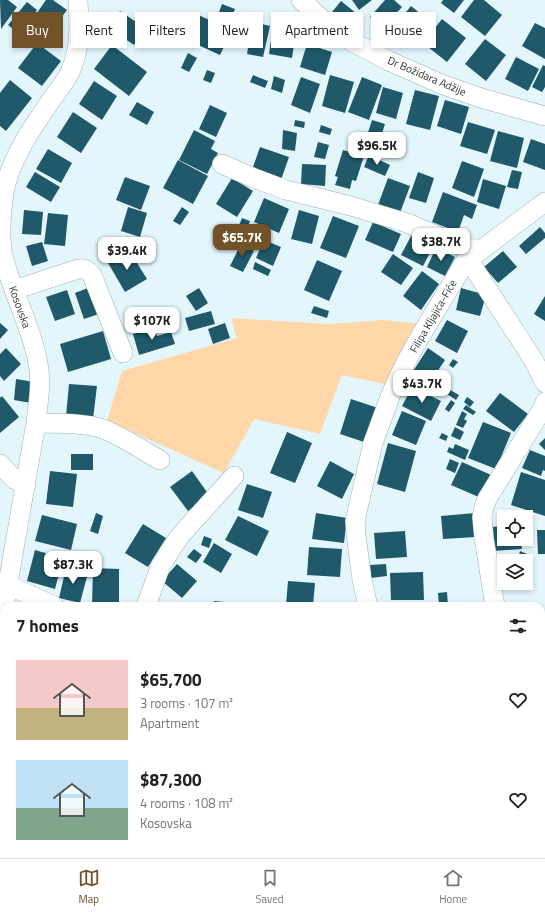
<!DOCTYPE html>
<meta charset="utf-8">
<style>
:root{--surface:#fff;--page:#f6f6f6;--text:#222;--muted:#767676;--line:#e0e0e0;--accent:#725228}
body{margin:0;font-family:"Titillium Web",sans-serif;background:var(--page);color:var(--text);height:100vh;display:flex;flex-direction:column;font-size:15px;white-space:nowrap}
*{box-sizing:border-box;margin:0}
p{font-size:13px;color:var(--muted)}
.icon{flex:none;width:22px;height:22px;fill:none;stroke:currentColor;stroke-width:2;stroke-linecap:round;stroke-linejoin:round}
.map{position:relative;flex:1;overflow:hidden}
.panel{position:absolute;left:0px;top:602px;width:545px;height:256px;display:flex;flex-direction:column;background:var(--surface);border-radius:12px 12px 0 0;box-shadow:0 2px 6px #0003}
.panel>*{flex:none}
.hud{position:absolute;left:12px;top:12px;width:521px;height:36px;display:flex;gap:8px}
.controls{position:absolute;left:497px;top:510px;display:grid;gap:8px}
.controls a{display:grid;place-items:center;width:36px;height:36px;border-radius:0px;background:var(--surface);box-shadow:0 2px 6px #0003;font-size:20px}
.price{position:absolute;translate:-50% -34px;padding:0 9px;border-radius:8px;background:#fff;color:#222;font-size:13px;line-height:26px;filter:drop-shadow(0 1px 2px #0008)}
.price::after{content:'';position:absolute;left:50%;top:24px;width:12px;height:9px;margin-left:-6px;background:inherit;clip-path:polygon(0 0,100% 0,50% 100%)}
.price.on{background:var(--accent);color:#fff}
ul{padding:0;list-style:none}
li{display:flex;align-items:center;gap:12px;height:100px;padding:0 16px}
li span{display:grid;place-items:center;flex:none;width:112px;height:80px;border-radius:0px;color:#555}
li>.icon{margin-inline-start:auto}
span .icon{width:48px;height:48px;fill:#fffc;stroke-width:1}
li b{font-size:17px}
h2{display:flex;justify-content:space-between;align-items:center;height:48px;padding:0 16px;font-size:17px}
.chip{padding:0 14px;border-radius:0px;background:var(--surface);box-shadow:0 2px 6px #0003;font-size:14px;line-height:36px}
.chip.on{background:var(--accent);color:#fff}
.dock{display:flex;justify-content:space-around;align-items:center;height:56px;border-top:1px solid var(--line);background:var(--surface);font-size:11px;color:var(--muted)}
.dock a{display:grid;justify-items:center;gap:2px}
.dock .on{color:var(--accent)}
.map>svg:first-child{display:block}
</style>
<div class="map">
<svg width="545" height="858" viewBox="0 0 545 858">
<rect width="100%" height="100%" fill="#e2f6fc"/>
<!-- green -->
<path fill="#ffd7a8" d="M231 318 331 324 383 320 422 324 385 384 342 375 320 434 254 419 224 473 107 421 122 371 237 338Z"/>
<g fill="none" stroke-linecap="round" stroke-linejoin="round">
<!-- stream -->
<path stroke="#c49c6b" stroke-width="5" d="M0 712 4 718
M127 854 129 858"/>
</g>
<!-- building -->
<path fill="#1f596a" d="M0 0H8L17 7 1 29Z
M46 0H53L67 10 50 33 32 20Z
M352 0H372L359 10Z
M385 0H394L402 7 383 28 370 17Z
M443 0H464L454 13 441 3Z
M474 0H484L502 15 485 36 461 17Z
M341 1 362 18 353 30 332 12Z
M27 2 37 10 29 20 40 29 30 42 8 25Z
M222 4 235 9 228 25 216 20Z
M411 6 433 24 412 48 391 30Z
M120 11 145 28 134 45 109 28Z
M158 13 184 26 173 47 147 35Z
M196 14 232 30 220 55 185 39Z
M241 19 270 26 263 57 247 54 248 48 235 45Z
M442 19 466 38 447 62 423 43Z
M535 23 545 28V59L522 46Z
M273 26 296 30 292 58 269 54Z
M485 39 506 55 486 81 465 64Z
M37 43 61 61 42 86 18 68Z
M307 44 332 52 325 75 300 67Z
M112 45 147 72 129 96 94 69Z
M188 53 197 58 189 72 181 68Z
M516 57 539 69 528 91 505 79Z
M543 65 545 66V87L542 92 532 87Z
M207 70 215 73 211 83 203 80Z
M253 75 268 81 265 88 250 82Z
M330 75 354 82 345 113 322 106Z
M274 76 285 80 282 93 271 89Z
M301 77 320 84 310 113 291 105Z
M362 77 382 85 369 120 348 112Z
M10 80 32 98 6 131 0 126V93Z
M94 81 117 96 102 120 79 104Z
M383 87 403 93 396 119 376 113Z
M415 90 439 96 430 130 406 124Z
M445 100 469 107 461 134 437 126Z
M137 102 154 112 147 125 129 115Z
M210 105 227 113 216 137 199 129Z
M73 112 97 128 81 153 57 137Z
M295 120 305 122 304 128 294 126Z
M372 120 385 124 378 146 365 142Z
M468 122 495 130 487 154 460 146Z
M321 125 332 129 330 135 319 132Z
M194 130 215 141 211 149 218 153 207 174 179 160Z
M283 130 297 133 295 151 282 149Z
M498 131 524 138 517 168 490 161Z
M531 139 545 144V170L523 162Z
M318 142 329 145 325 159 314 157Z
M260 147 289 157 281 180 252 170Z
M48 149 72 163 61 183 36 169Z
M343 150 364 156 356 181 352 180 350 189 335 185 338 177 335 176Z
M369 155 390 165 385 176 364 167Z
M178 160 208 176 193 204 163 188Z
M462 161 484 169 474 197 452 188Z
M302 164 326 165 325 186 301 184Z
M512 170 522 172 518 189 507 187Z
M35 172 60 187 51 202 26 187Z
M418 172 434 178 426 203 409 198Z
M125 177 150 186 141 210 116 200Z
M232 178 253 191 237 217 216 204Z
M388 178 410 186 400 213 378 205Z
M483 179 506 186 499 209 477 202Z
M443 192 477 205 472 219 464 215 458 232 432 222Z
M264 198 289 209 279 233 254 222Z
M128 207 147 213 140 237 121 231Z
M182 207 189 212 180 225 173 221Z
M24 210 43 212 41 235 22 234Z
M299 210 319 216 312 244 291 239Z
M48 213 68 215 65 246 44 244Z
M333 216 359 226 346 258 320 248Z
M242 218 250 221 244 236 236 233Z
M373 222 401 234 393 252 365 240Z
M540 227 545 233V238L526 254 519 246Z
M411 236 433 247 423 266 401 255Z
M264 240 281 247 273 266 256 258Z
M42 242 48 261 32 266 26 246Z
M241 244 254 251 243 272 230 266Z
M436 248 455 257 445 276 427 267Z
M129 250 147 279 125 292 108 263Z
M503 251 517 267 498 283 484 267Z
M393 254 413 268 401 285 381 272Z
M317 260 342 271 329 301 304 290Z
M255 262 271 270 268 276 253 269Z
M422 271 439 284 421 310 403 296Z
M93 286 102 313 84 319 75 293Z
M199 288 208 303 196 311 186 296Z
M461 288 486 295 480 316 456 310Z
M67 290 75 314 55 321 46 297Z
M545 296V321L534 314Z
M314 306 329 311 327 318 311 313Z
M211 311 215 324 189 331 185 318Z
M447 320 468 331 457 353 435 341Z
M0 323 8 330 0 339Z
M225 323 230 338 213 344 208 329Z
M155 328 157 336 171 332 175 344 139 355 133 334Z
M103 331 111 359 68 372 60 344Z
M6 348 21 364 4 381 0 376V354Z
M428 348 445 360 427 387 410 376Z
M453 359 458 362 453 368 449 365Z
M16 379 34 382 31 403 14 400Z
M69 384 97 386 93 419 66 416Z
M412 387 441 401 431 421 402 406Z
M450 390 459 395 456 400 447 394Z
M500 393 528 414 514 432 486 411Z
M2 396 19 417 0 433V398Z
M467 397 474 402 470 407 464 402Z
M351 399 378 408 367 443 340 434Z
M451 400 455 403 449 412 445 409Z
M466 405 476 412 473 415 463 409Z
M402 411 426 421 416 445 392 435Z
M462 411 467 414 464 419 467 421 463 428 456 425Z
M483 422 511 433 496 469 468 458Z
M455 427 464 432 460 440 451 436Z
M287 432 312 443 295 483 270 473Z
M442 433 448 436 446 441 439 438Z
M545 438V450L539 444Z
M388 443 416 451 405 492 377 484Z
M455 444 469 450 465 460 447 452 449 447 453 449Z
M530 450 545 456V471L543 470 541 476 522 468Z
M71 454H93V470H71Z
M450 459 459 463 455 473 446 469Z
M330 461 354 474 342 499 317 486Z
M462 462 491 475 481 498 451 485Z
M50 471 77 474 73 507 46 504Z
M192 471 209 495 188 511 170 487Z
M521 472 545 480V516L511 505Z
M247 484 272 492 263 518 238 510Z
M96 513 103 516 98 534 90 531Z
M316 513 347 518 344 543 312 539Z
M475 513 476 537 443 539 441 516Z
M42 515 77 524 71 550 35 541Z
M238 516 269 531 257 556 225 540Z
M143 524 166 538 148 567 125 553Z
M504 526V539H521L522 549 493 551 491 527Z
M537 530H545V554H538Z
M405 531 407 557 376 559 374 533Z
M204 536 212 539 209 548 201 545Z
M214 543 232 554 221 573 203 562Z
M309 547 342 549 340 577 307 575Z
M194 549 202 555 196 563 187 557Z
M35 550 63 558 55 589 27 581Z
M520 551 527 554 525 561H521V560L518 559Z
M177 564 197 581 182 598 162 581Z
M386 564 387 576 371 578 370 565Z
M66 568 88 573 80 603 59 598Z
M93 568 119 569V606H92Z
M423 572 424 600H391L390 573Z
M288 581 315 583 313 606 286 605Z
M447 592 448 606H439L438 593Z
M214 601 225 602V606H214Z
M419 602 420 606H408V603Z
M0 756 4 760V785L2 786 0 784Z
M541 767 545 770 541 778Z
M65 854H87L90 858H61Z
M102 854H114L109 858H100L99 857Z
M168 854H201L202 855 198 858H170Z
M230 854H260L262 858H230L228 855Z
M375 854H399V858H374Z"/>
<g fill="none" stroke-linecap="round" stroke-linejoin="round">
<!-- minor casing -->
<g stroke="#9eb0b6" stroke-width="20">
<path id="minor" d="M301 0 324 21 351 41 389 61 441 84 481 98 545 116
M222 164 254 178 286 190 351 206 407 223 459 245 480 251
M468 259 534 361 545 383
M14 290 78 269C84 268 88 270 92 275L123 353
M36 423C55 424 81 422 100 428 121 435 140 449 160 460
M0 464 14 479 26 485
M8 585 54 606
M4 606 36 423C38 403 42 383 38 363 31 324 10 289 2 251 0 232 1 211 4 193 10 159 32 128 52 99 58 90 66 81 70 72 81 49 79 24 78 0
M146 606 161 565 179 537 234 476
M368 606 362 580 356 535 355 521 373 443 391 394 406 362 421 335 465 262 545 202
M495 606 484 538 482 517 484 507 487 499 543 408 545 402
M541 622 545 623
M0 631 4 609
M541 685 545 677
M0 851 8 858
M210 854 212 858
M482 858 483 854"/>
</g>
<!-- minor -->
<use href="#minor" stroke="#fff" stroke-width="19"/>
</g>
<g text-anchor="middle" dominant-baseline="central" stroke-width="4" stroke-linejoin="round" paint-order="stroke">
<!-- street labels -->
<g font-size="11" fill="#2e3638" stroke="#fff">
<text transform="translate(427 76) rotate(23)">Dr Božidara Adžije</text>
<text transform="translate(20 307) rotate(70)">Kosovska</text>
<text transform="translate(433 316) rotate(-60)">Filipa Kljajića-Fiće</text>
</g>
</g>
</svg>
<div class="controls">
<a><svg class="icon" aria-label="locate" viewBox="0 0 24 24"><circle cx="12" cy="12" r="6"/><path d="M12 2v4M12 18v4M2 12h4M18 12h4"/></svg></a>
<a><svg class="icon" aria-label="layers" viewBox="0 0 24 24"><path d="M12 4l9 5-9 5-9-5zM3 14l9 5 9-5"/></svg></a>
</div>
<b class="price" style="left:377px;top:166px">$96.5K</b>
<b class="price on" style="left:242px;top:258px">$65.7K</b>
<b class="price" style="left:441px;top:262px">$38.7K</b>
<b class="price" style="left:127px;top:271px">$39.4K</b>
<b class="price" style="left:152px;top:341px">$107K</b>
<b class="price" style="left:422px;top:404px">$43.7K</b>
<b class="price" style="left:73px;top:585px">$87.3K</b>
<div class="hud">
<a class="chip on">Buy</a>
<a class="chip">Rent</a>
<a class="chip">Filters</a>
<a class="chip">New</a>
<a class="chip">Apartment</a>
<a class="chip">House</a>
</div>
<section class="panel">
<h2>7 homes<svg class="icon" aria-label="filters" viewBox="0 0 24 24"><path d="M4 7h16M4 17h16"/><circle cx="9" cy="7" r="2"/><circle cx="15" cy="17" r="2"/></svg></h2>
<ul>
<li><span style="background:linear-gradient(#f6c9c9 60%,#c2b280 0)"><svg class="icon" aria-label="home" viewBox="0 0 24 24"><path d="M3 11l9-7 9 7M6 9v11h12V9"/></svg></span><div><b>$65,700</b><p>3 rooms · 107 m²</p><p>Apartment</p></div><svg class="icon" aria-label="heart" viewBox="0 0 24 24"><path d="M12 20l-8-8c-3-5 5-10 8-4 3-6 11-1 8 4z"/></svg></li>
<li><span style="background:linear-gradient(#bfe0f5 60%,#7fa58c 0)"><svg class="icon" aria-label="home" viewBox="0 0 24 24"><path d="M3 11l9-7 9 7M6 9v11h12V9"/></svg></span><div><b>$87,300</b><p>4 rooms · 108 m²</p><p>Kosovska</p></div><svg class="icon" aria-label="heart" viewBox="0 0 24 24"><path d="M12 20l-8-8c-3-5 5-10 8-4 3-6 11-1 8 4z"/></svg></li>
</ul>
</section>
</div>
<nav class="dock">
<a class="on"><svg class="icon" aria-label="map" viewBox="0 0 24 24"><path d="M3 6l6-2 6 2 6-2v14l-6 2-6-2-6 2zM9 4v14M15 6v14"/></svg>Map</a>
<a><svg class="icon" aria-label="saved" viewBox="0 0 24 24"><path d="M7 4h10v16l-5-4-5 4z"/></svg>Saved</a>
<a><svg class="icon" aria-label="home" viewBox="0 0 24 24"><path d="M3 11l9-7 9 7M6 9v11h12V9"/></svg>Home</a>
</nav>
